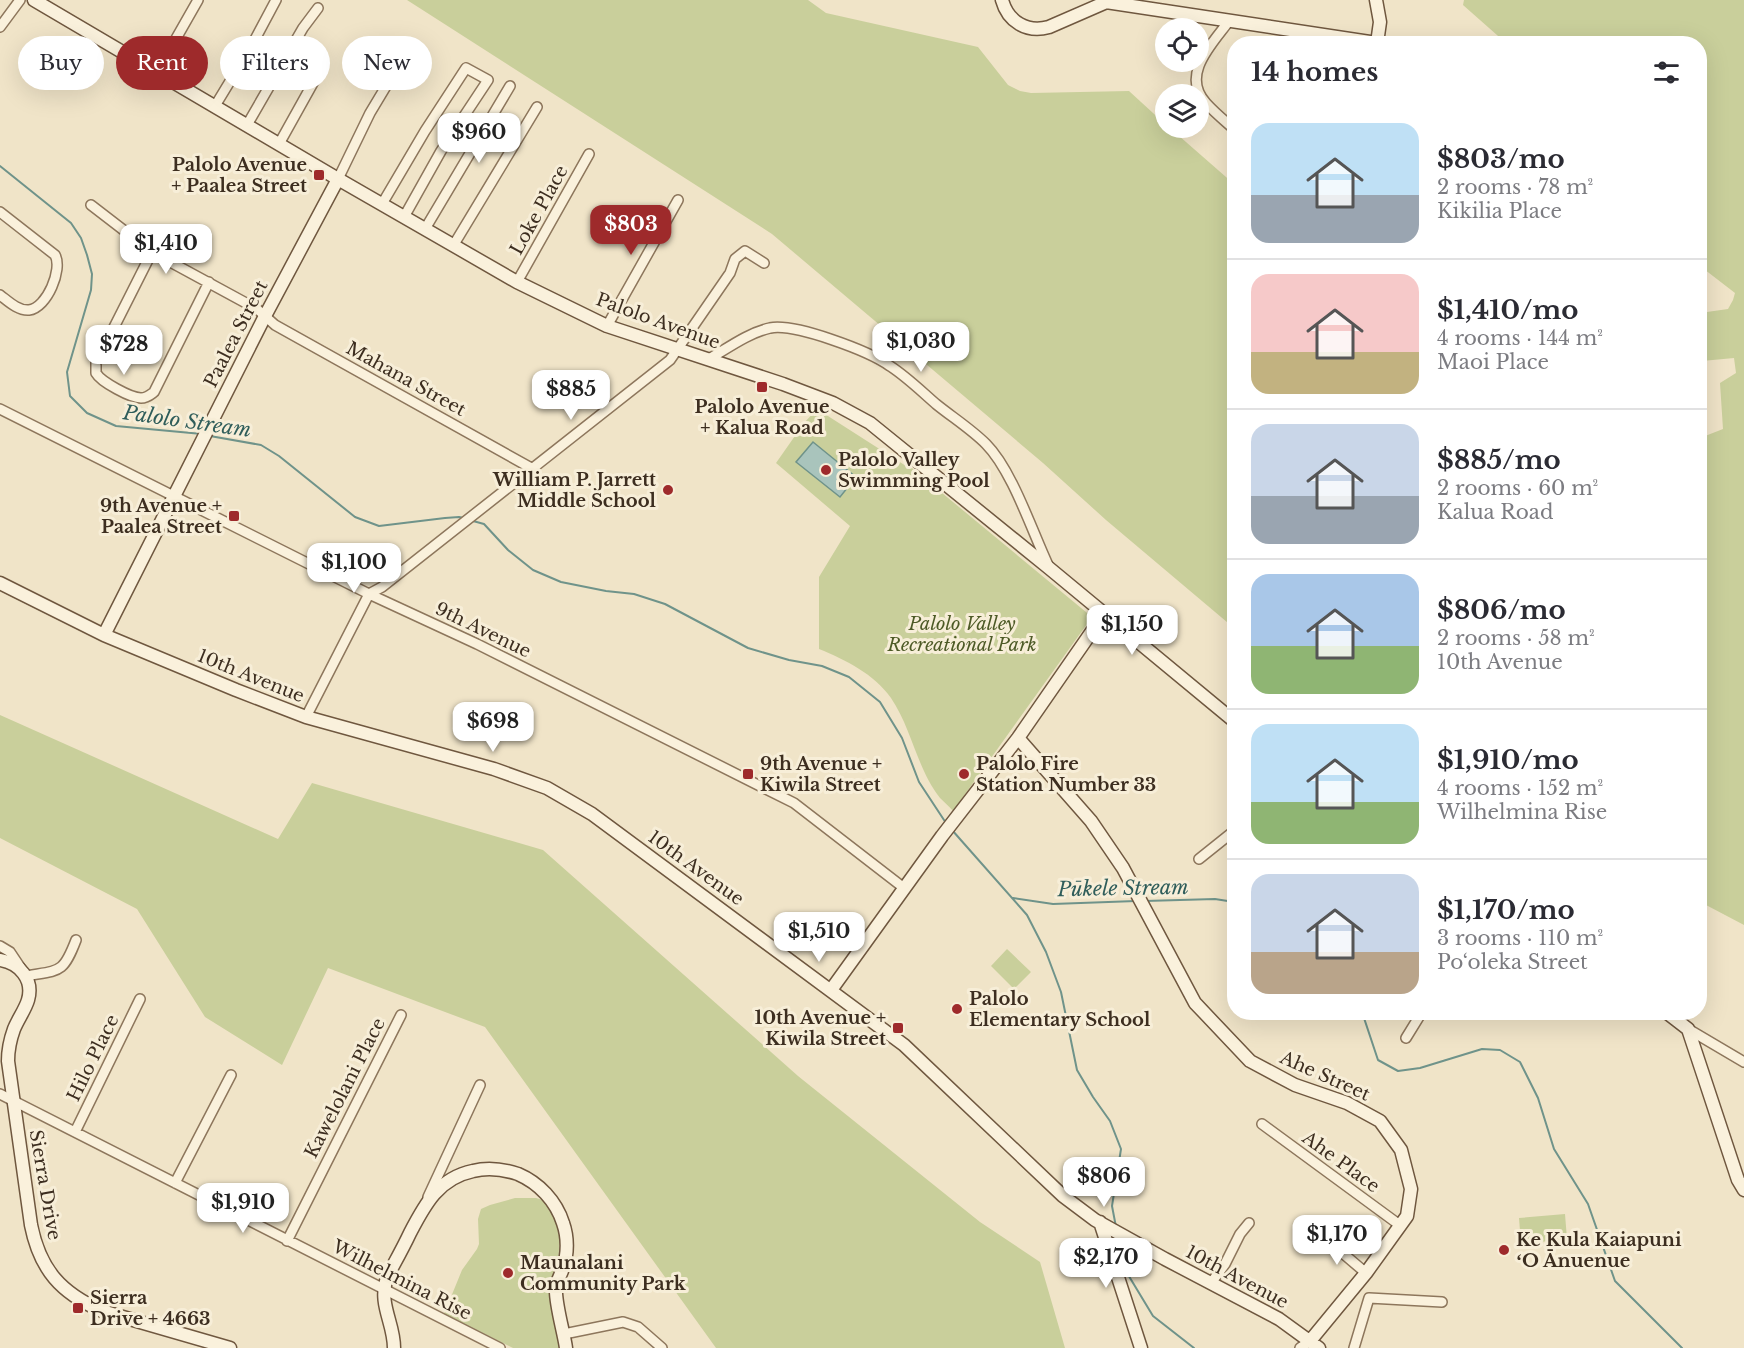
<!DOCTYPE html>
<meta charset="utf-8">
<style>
:root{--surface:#fff;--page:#f2f2f3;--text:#2b2b33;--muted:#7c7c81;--line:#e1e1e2;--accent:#9e2a2b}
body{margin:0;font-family:"Libre Baskerville",serif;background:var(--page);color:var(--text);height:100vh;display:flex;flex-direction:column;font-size:22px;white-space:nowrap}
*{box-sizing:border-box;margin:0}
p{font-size:20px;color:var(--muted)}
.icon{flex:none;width:33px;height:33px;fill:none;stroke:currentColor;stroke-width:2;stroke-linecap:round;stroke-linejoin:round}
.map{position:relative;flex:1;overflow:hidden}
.panel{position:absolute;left:1227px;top:36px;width:480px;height:984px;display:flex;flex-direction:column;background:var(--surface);border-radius:24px;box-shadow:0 6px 24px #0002}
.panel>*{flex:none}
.top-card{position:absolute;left:18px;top:36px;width:570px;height:54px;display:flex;gap:12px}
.fabs{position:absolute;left:1155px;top:18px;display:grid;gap:12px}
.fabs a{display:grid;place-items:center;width:54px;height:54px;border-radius:50%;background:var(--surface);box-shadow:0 6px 24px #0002;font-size:30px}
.price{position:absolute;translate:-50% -51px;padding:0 14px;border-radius:12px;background:#fff;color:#222;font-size:20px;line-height:39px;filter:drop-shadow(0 2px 3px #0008)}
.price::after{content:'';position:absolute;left:50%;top:36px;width:18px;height:14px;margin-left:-9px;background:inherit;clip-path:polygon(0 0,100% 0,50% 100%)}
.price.current{background:var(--accent);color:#fff}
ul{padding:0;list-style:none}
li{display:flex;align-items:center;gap:18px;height:150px;padding:0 24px}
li+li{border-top:2px solid var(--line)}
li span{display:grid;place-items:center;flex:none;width:168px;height:120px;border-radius:18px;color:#555}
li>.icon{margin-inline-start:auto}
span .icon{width:72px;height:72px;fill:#fffc;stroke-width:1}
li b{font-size:26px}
h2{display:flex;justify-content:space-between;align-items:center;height:72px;padding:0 24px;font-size:26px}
.tag{padding:0 21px;border-radius:27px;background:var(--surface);box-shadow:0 6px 24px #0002;font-size:21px;line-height:54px}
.tag.current{background:var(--accent);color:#fff}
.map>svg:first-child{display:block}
</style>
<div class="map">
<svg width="1744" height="1348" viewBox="0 0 1744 1348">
<rect width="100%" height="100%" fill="#f0e4c8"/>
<!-- green -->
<path fill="#c9cf9b" d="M407 0H808L826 13 978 47 1008 85 1020 91 1031 93 1129 91 1165 124 1166 128H1170L1234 184V628L1106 520 1043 463 772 234Z
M1464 0H1744V925L1706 905 1700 913V438L1723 429 1720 383 1736 373 1734 358 1702 361 1700 358V313L1728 309 1733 300 1735 293 1700 266V44L1506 43 1463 5Z
M817 409 906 466 907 464 1092 617 953 811C949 806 944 802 940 798 917 769 912 729 891 698 874 674 846 660 819 649V577L850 526 776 463 804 423Z
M0 715 278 839 312 783 543 850 798 1076 980 1222 1040 1262 1065 1348H716L485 1027 328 968 282 1065 205 1017 137 909 0 838Z
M1007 949 1031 972 1014 989 991 966Z
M515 1198H536L547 1201 555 1215 560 1238 558 1262 551 1283 560 1348H513L444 1314 462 1270 477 1249 479 1244 478 1219 481 1209 490 1205Z
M1565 1214 1567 1239 1521 1244 1519 1218Z"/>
<!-- water -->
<path fill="#a9c4bc" stroke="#6f938a" stroke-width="1.5" d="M813 442 856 477 840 497 796 462Z"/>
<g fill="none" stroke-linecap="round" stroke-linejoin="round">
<!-- stream -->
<path stroke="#6f938a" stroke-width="2" d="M0 166 71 223 81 238 87 255 92 274 91 290 67 372 70 396 87 413 116 426 202 434
M210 436 261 445 279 456 355 517 379 526 445 518 459 517 464 518
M473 521 484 524 508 550 533 570 561 582 606 591 634 594 665 604 748 648 789 660 822 666 849 677 880 702 902 738 919 782 946 823
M952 830 1027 915 1046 952 1061 992 1077 1070 1093 1097 1110 1121 1121 1149 1112 1206 1116 1227
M1013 898 1053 904 1136 901
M1145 901 1215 899 1234 902
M1362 1012 1378 1060 1398 1071 1420 1068 1482 1049 1500 1050 1520 1062 1538 1098 1554 1149 1588 1204 1615 1281 1682 1348
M1118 1239 1124 1268 1153 1316 1194 1348"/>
<!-- street casing -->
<g stroke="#8d765c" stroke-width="12">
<path id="street" d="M1229 21C1212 44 1180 75 1206 103 1215 113 1225 121 1234 129
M0 27 20 0
M157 72 198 0
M215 106 252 45 276 0
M247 125 303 28 318 8
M279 144 323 65
M338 179 370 113 403 58
M382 204 425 131 466 68 488 80 441 151 404 217
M91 205 152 252 257 309 275 325 533 469
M0 212 55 255C63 269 47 308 29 310 18 311 8 301 0 295
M425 229 510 86
M453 246 537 107
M152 252 96 363V373C101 382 131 398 141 398 147 398 150 395 154 392L209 282
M517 282 589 154
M607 326 678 200
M709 359C728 348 748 333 770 328 795 323 869 351 890 366 907 377 921 391 936 404 952 417 971 429 986 444 1012 470 1032 531 1048 565
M0 409 369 594 477 644 794 803 904 888
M306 717 369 594 382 587 670 360 730 273 735 259 745 251 764 263
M1199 859 1234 831
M0 946 10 952 22 970
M26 976C60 970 63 974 76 940
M1688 1029 1744 1062
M1406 1038 1422 1012
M0 1094 500 1348
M1262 1124 1401 1226
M75 1132 140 999
M175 1183 231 1075
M428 1197 480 1085
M1326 1239 1366 1273
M287 1241 401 1015
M1211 1283 1225 1264 1240 1234 1249 1223
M564 1334 623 1322 638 1327 662 1348
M1300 1348 1310 1341
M1354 1348 1369 1298 1442 1302"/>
</g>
<!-- secondary casing -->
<g stroke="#6f573f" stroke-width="15">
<path id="secondary" d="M34 0 338 179 517 282 607 326 783 384 833 403 870 423 1049 568 1234 721
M1002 0C1008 22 1027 33 1049 27L1111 0
M1376 0 1380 22 1377 43
M1106 2 1383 44
M0 583 104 635 236 690 306 717 494 769 547 788 592 814 904 1045 1063 1196 1095 1220 1165 1259 1279 1319 1319 1348
M104 635 265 316 338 179
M1018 738 1091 821 1123 868 1195 1003 1250 1061 1295 1085 1347 1103 1380 1121 1401 1150 1411 1189 1407 1216 1366 1273 1310 1341
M0 960C19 963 34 979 28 1000 25 1010 18 1019 14 1029 10 1040 8 1050 8 1061L31 1225C40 1270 61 1293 102 1311L230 1348
M831 990 942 836 1018 738 1104 614
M1666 1012 1688 1029 1738 1180 1744 1190
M1100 1222 1141 1348
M394 1348C394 1322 378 1305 387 1277 395 1262 403 1248 410 1233 425 1204 439 1178 473 1171 488 1167 503 1169 518 1174 539 1183 556 1201 563 1223 568 1237 568 1254 563 1268 561 1275 556 1282 556 1289 555 1303 564 1333 566 1348"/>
</g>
<!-- street -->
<use href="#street" stroke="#faf1dc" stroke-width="9"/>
<!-- secondary -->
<use href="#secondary" stroke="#faf1dc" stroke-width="12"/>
</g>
<!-- markers -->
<g fill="#9e2a2b" stroke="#f7eed8" stroke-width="2">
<rect x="313" y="169" width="12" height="12" rx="3"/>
<rect x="756" y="381" width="12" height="12" rx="3"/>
<circle cx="826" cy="470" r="6"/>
<circle cx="668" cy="490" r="6"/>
<rect x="228" y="510" width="12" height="12" rx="3"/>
<rect x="742" y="768" width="12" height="12" rx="3"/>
<circle cx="964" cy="774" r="6"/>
<circle cx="957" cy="1009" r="6"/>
<rect x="892" y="1022" width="12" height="12" rx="3"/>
<circle cx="1504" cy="1250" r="6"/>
<circle cx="508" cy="1273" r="6"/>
<rect x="72" y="1302" width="12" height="12" rx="3"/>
</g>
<g text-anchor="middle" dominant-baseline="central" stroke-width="6" stroke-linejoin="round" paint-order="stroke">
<!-- poi labels -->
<g font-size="18" font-weight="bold" fill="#3d2e20" stroke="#f7eed8" text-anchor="start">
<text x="307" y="165" text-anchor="end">Palolo Avenue<tspan x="307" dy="21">+ Paalea Street</tspan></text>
<text x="762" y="407" text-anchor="middle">Palolo Avenue<tspan x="762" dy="21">+ Kalua Road</tspan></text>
<text x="838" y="460">Palolo Valley<tspan x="838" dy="21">Swimming Pool</tspan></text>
<text x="656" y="480" text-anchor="end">William P. Jarrett<tspan x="656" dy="21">Middle School</tspan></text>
<text x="222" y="506" text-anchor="end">9th Avenue +<tspan x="222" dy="21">Paalea Street</tspan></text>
<text x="760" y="764">9th Avenue +<tspan x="760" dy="21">Kiwila Street</tspan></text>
<text x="976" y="764">Palolo Fire<tspan x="976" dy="21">Station Number 33</tspan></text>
<text x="969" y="999">Palolo<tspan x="969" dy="21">Elementary School</tspan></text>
<text x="886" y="1018" text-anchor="end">10th Avenue +<tspan x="886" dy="21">Kiwila Street</tspan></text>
<text x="1516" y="1240">Ke Kula Kaiapuni<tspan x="1516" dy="21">ʻO Ānuenue</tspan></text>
<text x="520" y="1263">Maunalani<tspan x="520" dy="21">Community Park</tspan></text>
<text x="90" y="1298">Sierra<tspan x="90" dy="21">Drive + 4663</tspan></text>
</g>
<!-- street labels -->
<g font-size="18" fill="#3d2e20" stroke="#f7eed8">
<text transform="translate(539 210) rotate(-61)">Loke Place</text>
<text transform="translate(658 321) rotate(20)">Palolo Avenue</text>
<text transform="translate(236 334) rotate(-63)">Paalea Street</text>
<text transform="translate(406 379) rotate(29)">Mahana Street</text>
<text transform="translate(483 630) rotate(26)">9th Avenue</text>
<text transform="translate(251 676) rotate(22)">10th Avenue</text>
<text transform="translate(696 868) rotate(36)">10th Avenue</text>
<text transform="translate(93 1058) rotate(-64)">Hilo Place</text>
<text transform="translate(1325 1076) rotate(24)">Ahe Street</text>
<text transform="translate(345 1088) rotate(-63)">Kawelolani Place</text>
<text transform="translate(1341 1162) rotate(36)">Ahe Place</text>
<text transform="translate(45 1185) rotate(80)">Sierra Drive</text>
<text transform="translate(1237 1277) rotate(28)">10th Avenue</text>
<text transform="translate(402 1280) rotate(27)">Wilhelmina Rise</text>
</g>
<!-- park labels -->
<g font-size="18" font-style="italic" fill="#4d5a26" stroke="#f7eed8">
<text x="962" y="624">Palolo Valley<tspan x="962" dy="21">Recreational Park</tspan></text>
</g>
<!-- water labels -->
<g font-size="20" font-style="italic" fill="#2f5d5a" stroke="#f7eed8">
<text transform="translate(187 421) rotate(8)">Palolo Stream</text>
<text transform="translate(1123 888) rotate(-1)">Pūkele Stream</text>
</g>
</g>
</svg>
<div class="fabs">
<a><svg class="icon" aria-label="locate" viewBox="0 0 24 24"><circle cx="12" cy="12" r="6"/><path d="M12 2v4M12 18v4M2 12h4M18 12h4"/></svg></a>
<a><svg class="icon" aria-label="layers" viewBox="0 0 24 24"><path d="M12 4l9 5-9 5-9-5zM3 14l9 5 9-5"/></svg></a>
</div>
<b class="price" style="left:479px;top:164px">$960</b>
<b class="price current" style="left:631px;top:256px">$803</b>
<b class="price" style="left:166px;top:275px">$1,410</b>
<b class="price" style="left:921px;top:373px">$1,030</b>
<b class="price" style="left:124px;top:376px">$728</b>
<b class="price" style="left:571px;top:421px">$885</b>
<b class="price" style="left:354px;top:594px">$1,100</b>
<b class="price" style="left:1132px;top:656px">$1,150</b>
<b class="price" style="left:493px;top:753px">$698</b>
<b class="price" style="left:819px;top:963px">$1,510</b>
<b class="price" style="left:1104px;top:1208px">$806</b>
<b class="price" style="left:243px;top:1234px">$1,910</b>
<b class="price" style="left:1337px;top:1266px">$1,170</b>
<b class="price" style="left:1106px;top:1289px">$2,170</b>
<div class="top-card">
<a class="tag">Buy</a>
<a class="tag current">Rent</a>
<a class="tag">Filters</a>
<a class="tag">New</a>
</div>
<section class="panel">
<h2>14 homes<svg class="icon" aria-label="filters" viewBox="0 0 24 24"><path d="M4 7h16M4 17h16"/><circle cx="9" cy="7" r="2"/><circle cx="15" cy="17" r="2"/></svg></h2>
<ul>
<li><span style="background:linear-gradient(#bfe0f5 60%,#9aa5b1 0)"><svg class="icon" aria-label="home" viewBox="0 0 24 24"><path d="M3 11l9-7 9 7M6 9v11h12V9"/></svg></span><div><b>$803/mo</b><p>2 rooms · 78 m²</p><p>Kikilia Place</p></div></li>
<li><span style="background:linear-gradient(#f6c9c9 65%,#c2b280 0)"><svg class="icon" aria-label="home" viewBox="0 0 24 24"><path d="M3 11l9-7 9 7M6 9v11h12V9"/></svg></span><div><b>$1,410/mo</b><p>4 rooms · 144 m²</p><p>Maoi Place</p></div></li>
<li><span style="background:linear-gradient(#c9d6e8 60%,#9aa5b1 0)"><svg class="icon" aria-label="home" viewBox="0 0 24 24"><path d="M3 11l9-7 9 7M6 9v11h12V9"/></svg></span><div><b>$885/mo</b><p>2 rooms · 60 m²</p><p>Kalua Road</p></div></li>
<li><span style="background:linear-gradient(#a9c7e8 60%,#8fb573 0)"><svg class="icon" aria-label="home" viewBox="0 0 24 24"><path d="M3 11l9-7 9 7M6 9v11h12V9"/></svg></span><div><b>$806/mo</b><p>2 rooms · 58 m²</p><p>10th Avenue</p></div></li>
<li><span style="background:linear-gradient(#bfe0f5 65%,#8fb573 0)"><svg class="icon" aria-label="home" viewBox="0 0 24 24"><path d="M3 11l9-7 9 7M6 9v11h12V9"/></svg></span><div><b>$1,910/mo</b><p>4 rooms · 152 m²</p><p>Wilhelmina Rise</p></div></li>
<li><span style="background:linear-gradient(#c9d6e8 65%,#b9a48a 0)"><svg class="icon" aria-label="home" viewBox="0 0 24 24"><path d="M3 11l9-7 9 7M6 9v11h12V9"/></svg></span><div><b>$1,170/mo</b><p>3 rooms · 110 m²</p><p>Po‘oleka Street</p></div></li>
</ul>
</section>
</div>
